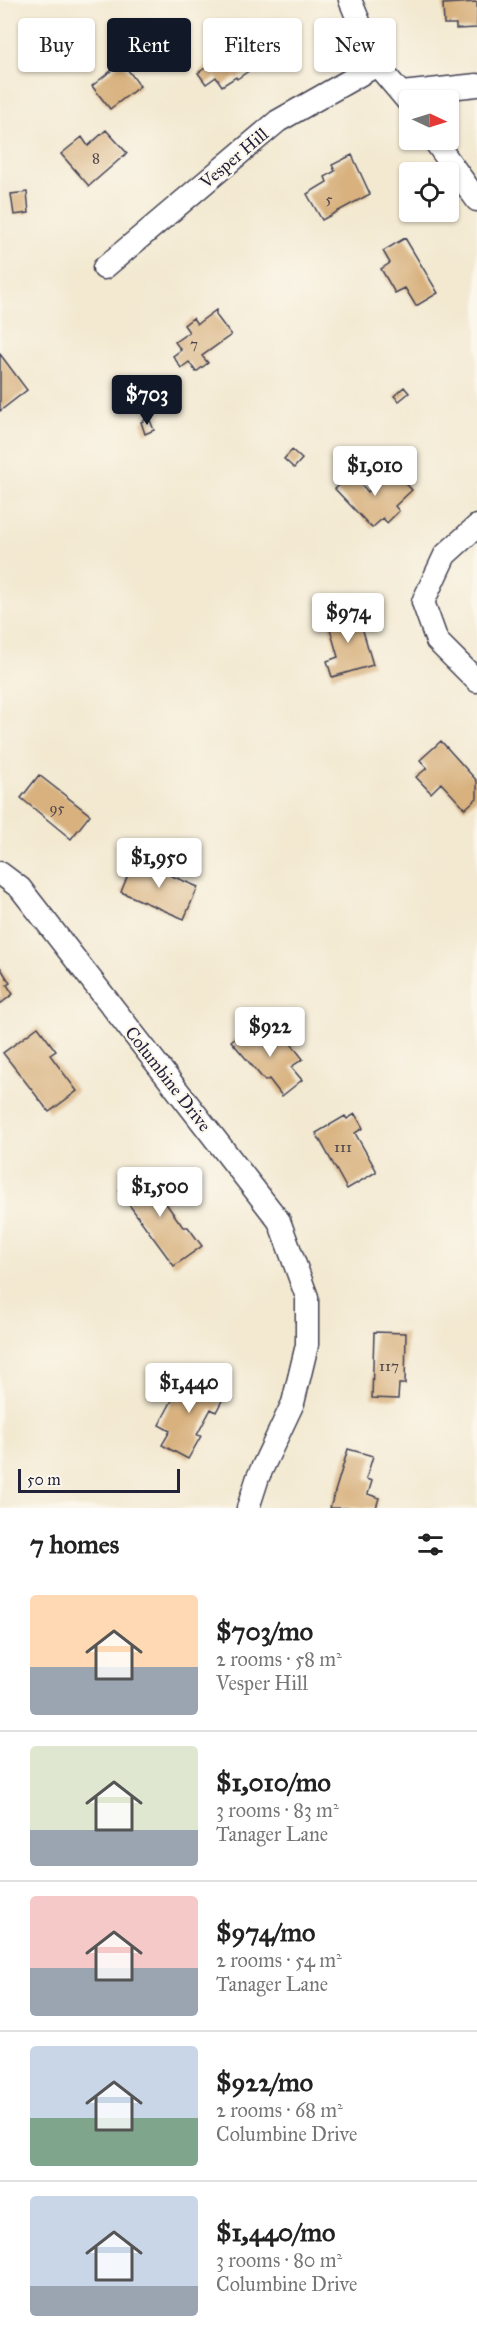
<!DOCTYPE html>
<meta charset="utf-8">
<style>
:root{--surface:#fff;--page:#f2f2f2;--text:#222;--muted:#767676;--line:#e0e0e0;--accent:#111827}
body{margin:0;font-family:"IM FELL Great Primer",serif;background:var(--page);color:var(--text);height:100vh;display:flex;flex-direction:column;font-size:22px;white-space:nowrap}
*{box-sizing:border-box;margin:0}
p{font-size:20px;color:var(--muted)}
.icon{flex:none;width:33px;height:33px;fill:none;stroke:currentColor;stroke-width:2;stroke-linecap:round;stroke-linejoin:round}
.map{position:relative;height:1508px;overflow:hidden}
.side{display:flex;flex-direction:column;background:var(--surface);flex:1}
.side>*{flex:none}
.banner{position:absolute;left:18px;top:18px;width:441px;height:54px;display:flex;gap:12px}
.needle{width:39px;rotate:94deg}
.controls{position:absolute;left:399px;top:90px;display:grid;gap:12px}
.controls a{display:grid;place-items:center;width:60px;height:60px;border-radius:6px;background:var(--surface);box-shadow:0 2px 4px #0004;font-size:30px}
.scale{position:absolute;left:18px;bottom:15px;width:162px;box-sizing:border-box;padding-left:6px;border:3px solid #22223b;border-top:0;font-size:16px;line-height:21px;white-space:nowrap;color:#22223b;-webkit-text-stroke:4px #fbf7ec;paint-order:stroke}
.price{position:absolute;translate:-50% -51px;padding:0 14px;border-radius:6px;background:#fff;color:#222;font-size:20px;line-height:39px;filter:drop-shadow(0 2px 3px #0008)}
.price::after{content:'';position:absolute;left:50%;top:36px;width:18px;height:14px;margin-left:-9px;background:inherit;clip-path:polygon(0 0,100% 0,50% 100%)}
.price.active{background:var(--accent);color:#fff}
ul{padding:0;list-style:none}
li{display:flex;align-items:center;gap:18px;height:150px;padding:0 30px}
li+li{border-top:2px solid var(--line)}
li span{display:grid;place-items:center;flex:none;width:168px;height:120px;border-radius:6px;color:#555}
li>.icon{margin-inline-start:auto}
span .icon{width:72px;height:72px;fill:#fffc;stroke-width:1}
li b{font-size:26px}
h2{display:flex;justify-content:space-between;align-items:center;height:72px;padding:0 30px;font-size:26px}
.pill{padding:0 21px;border-radius:6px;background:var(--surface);box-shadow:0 2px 4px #0004;font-size:21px;line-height:54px}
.pill.active{background:var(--accent);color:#fff}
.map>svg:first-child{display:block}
</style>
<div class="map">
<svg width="477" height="1508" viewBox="0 0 477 1508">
<rect width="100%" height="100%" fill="#fbf7ec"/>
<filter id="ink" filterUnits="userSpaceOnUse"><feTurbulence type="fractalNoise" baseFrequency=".0167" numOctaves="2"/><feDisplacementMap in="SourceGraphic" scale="12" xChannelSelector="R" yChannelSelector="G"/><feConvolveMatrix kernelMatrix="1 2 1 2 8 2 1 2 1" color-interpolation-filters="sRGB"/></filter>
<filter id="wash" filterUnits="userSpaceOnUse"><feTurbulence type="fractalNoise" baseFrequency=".008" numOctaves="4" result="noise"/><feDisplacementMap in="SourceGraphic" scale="24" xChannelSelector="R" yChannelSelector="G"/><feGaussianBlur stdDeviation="1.35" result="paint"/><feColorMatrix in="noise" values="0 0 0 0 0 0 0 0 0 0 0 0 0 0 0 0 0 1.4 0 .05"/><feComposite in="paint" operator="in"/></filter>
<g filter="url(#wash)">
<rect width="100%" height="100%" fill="#f3e9d1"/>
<g id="blocks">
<!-- building -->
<path fill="#d8b17e" d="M477 2V28L456 29V24H444L443 4Z
M269 19 284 41 264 56 266 59 237 79 236 77 222 86 216 77 206 84 198 73 208 66 206 64Z
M122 62 140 86 110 109 92 86Z
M106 130 127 153 89 186 61 154 82 137 88 146Z
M352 155 370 194 322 220 307 194 327 182 325 177 335 171 332 165Z
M27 192 29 213 14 215 11 194Z
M405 238 438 293 416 306 405 288 395 293 381 269 390 263 383 251Z
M216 310V315L231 335 202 356 208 363 196 372 189 362 181 368 173 356 181 350 175 342 189 332 184 325 193 318 197 324Z
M0 354 27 390 0 411Z
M404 387 409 393 399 401 394 396Z
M149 418 154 430 145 434 141 422Z
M292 450 302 459 294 468 284 459Z
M392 469 412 490 395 506 399 511 387 523 383 518 372 528 335 489 352 474 368 492Z
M357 610 373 665 332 677 327 661 338 657 327 619Z
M441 741 477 781V798L465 809 441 783 431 793 416 777 427 768 420 760Z
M39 775 90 815 71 839 21 798Z
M134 860 198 887 184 919 121 892Z
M0 967 10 983 7 985 13 994 0 1004Z
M254 1022 270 1041 277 1046 289 1041 303 1059 291 1067 302 1080 282 1096 269 1079 265 1081 231 1041Z
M38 1027 56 1051 50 1055 77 1091 49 1112 3 1053Z
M355 1114 363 1128 355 1133 376 1170V1172L347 1189 316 1133 345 1116 347 1119Z
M149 1169 169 1197 164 1201 183 1227H188L202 1246 174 1266 119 1191Z
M374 1332 406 1333 405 1384H399L398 1399 372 1398Z
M187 1372 226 1393 216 1412 211 1409 197 1435 201 1436 188 1459 162 1445 170 1431 159 1425Z
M348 1449 373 1456 366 1479 372 1481 368 1494 379 1498 376 1508H330Z"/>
</g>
</g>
<g filter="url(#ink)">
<use href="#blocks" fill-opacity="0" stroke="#414052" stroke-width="1.5"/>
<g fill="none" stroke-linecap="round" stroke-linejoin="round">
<!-- street casing -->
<g stroke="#414052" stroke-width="25">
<path id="street" d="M350 0 377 65 410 104
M402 93 477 85
M434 140 477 200
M104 268 278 121 377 65
M477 526 445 555 423 602 437 641 477 681
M0 873 20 888 279 1221 307 1297V1345L293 1403 258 1477 248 1508"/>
</g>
<!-- street -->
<use href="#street" stroke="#fff" stroke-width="22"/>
</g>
</g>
<g text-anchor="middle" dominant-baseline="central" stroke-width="4.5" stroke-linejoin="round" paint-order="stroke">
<!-- number labels -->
<g font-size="15" fill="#50464c">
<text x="96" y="158">8</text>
<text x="329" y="199">5</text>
<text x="194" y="344">7</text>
<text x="57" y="808">95</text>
<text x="343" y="1147">111</text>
<text x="389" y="1366">117</text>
</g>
<!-- street labels -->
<g font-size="18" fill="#22223b" stroke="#fbf7ec">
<text transform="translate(234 158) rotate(-40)">Vesper Hill</text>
<text transform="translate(168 1079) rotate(52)">Columbine Drive</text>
</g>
</g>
</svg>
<div class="controls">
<a><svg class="needle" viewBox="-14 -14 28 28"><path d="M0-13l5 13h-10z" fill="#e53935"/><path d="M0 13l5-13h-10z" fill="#767676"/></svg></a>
<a><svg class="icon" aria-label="locate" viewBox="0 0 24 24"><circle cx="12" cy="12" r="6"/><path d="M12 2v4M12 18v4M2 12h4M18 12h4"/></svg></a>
</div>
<div class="scale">50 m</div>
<b class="price active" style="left:147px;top:426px">$703</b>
<b class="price" style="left:375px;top:497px">$1,010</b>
<b class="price" style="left:348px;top:644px">$974</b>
<b class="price" style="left:159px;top:889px">$1,950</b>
<b class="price" style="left:270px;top:1058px">$922</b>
<b class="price" style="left:160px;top:1218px">$1,500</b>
<b class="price" style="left:189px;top:1414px">$1,440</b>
<div class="banner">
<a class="pill">Buy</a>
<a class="pill active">Rent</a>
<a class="pill">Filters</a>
<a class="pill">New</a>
</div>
</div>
<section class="side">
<h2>7 homes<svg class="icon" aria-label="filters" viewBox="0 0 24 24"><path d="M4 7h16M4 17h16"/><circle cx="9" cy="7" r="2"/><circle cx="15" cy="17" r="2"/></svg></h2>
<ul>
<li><span style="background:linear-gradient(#ffd9b3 60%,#9aa5b1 0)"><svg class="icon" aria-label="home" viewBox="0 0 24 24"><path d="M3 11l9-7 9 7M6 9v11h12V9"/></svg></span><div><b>$703/mo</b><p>2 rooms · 58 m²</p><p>Vesper Hill</p></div></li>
<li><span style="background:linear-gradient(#dfe7d0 70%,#9aa5b1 0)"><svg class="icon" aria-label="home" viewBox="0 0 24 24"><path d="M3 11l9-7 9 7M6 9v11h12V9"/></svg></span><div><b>$1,010/mo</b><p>3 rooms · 83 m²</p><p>Tanager Lane</p></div></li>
<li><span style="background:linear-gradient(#f6c9c9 60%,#9aa5b1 0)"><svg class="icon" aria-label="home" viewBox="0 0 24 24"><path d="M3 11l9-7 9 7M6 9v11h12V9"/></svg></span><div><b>$974/mo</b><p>2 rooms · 54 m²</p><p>Tanager Lane</p></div></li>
<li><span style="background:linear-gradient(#c9d6e8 60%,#7fa58c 0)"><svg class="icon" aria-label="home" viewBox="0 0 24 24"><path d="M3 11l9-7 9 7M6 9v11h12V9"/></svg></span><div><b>$922/mo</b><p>2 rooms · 68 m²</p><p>Columbine Drive</p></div></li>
<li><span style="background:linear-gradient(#c9d6e8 75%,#9aa5b1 0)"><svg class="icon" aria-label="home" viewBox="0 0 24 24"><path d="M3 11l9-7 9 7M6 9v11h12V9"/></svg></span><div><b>$1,440/mo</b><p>3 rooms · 80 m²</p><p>Columbine Drive</p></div></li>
</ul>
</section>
